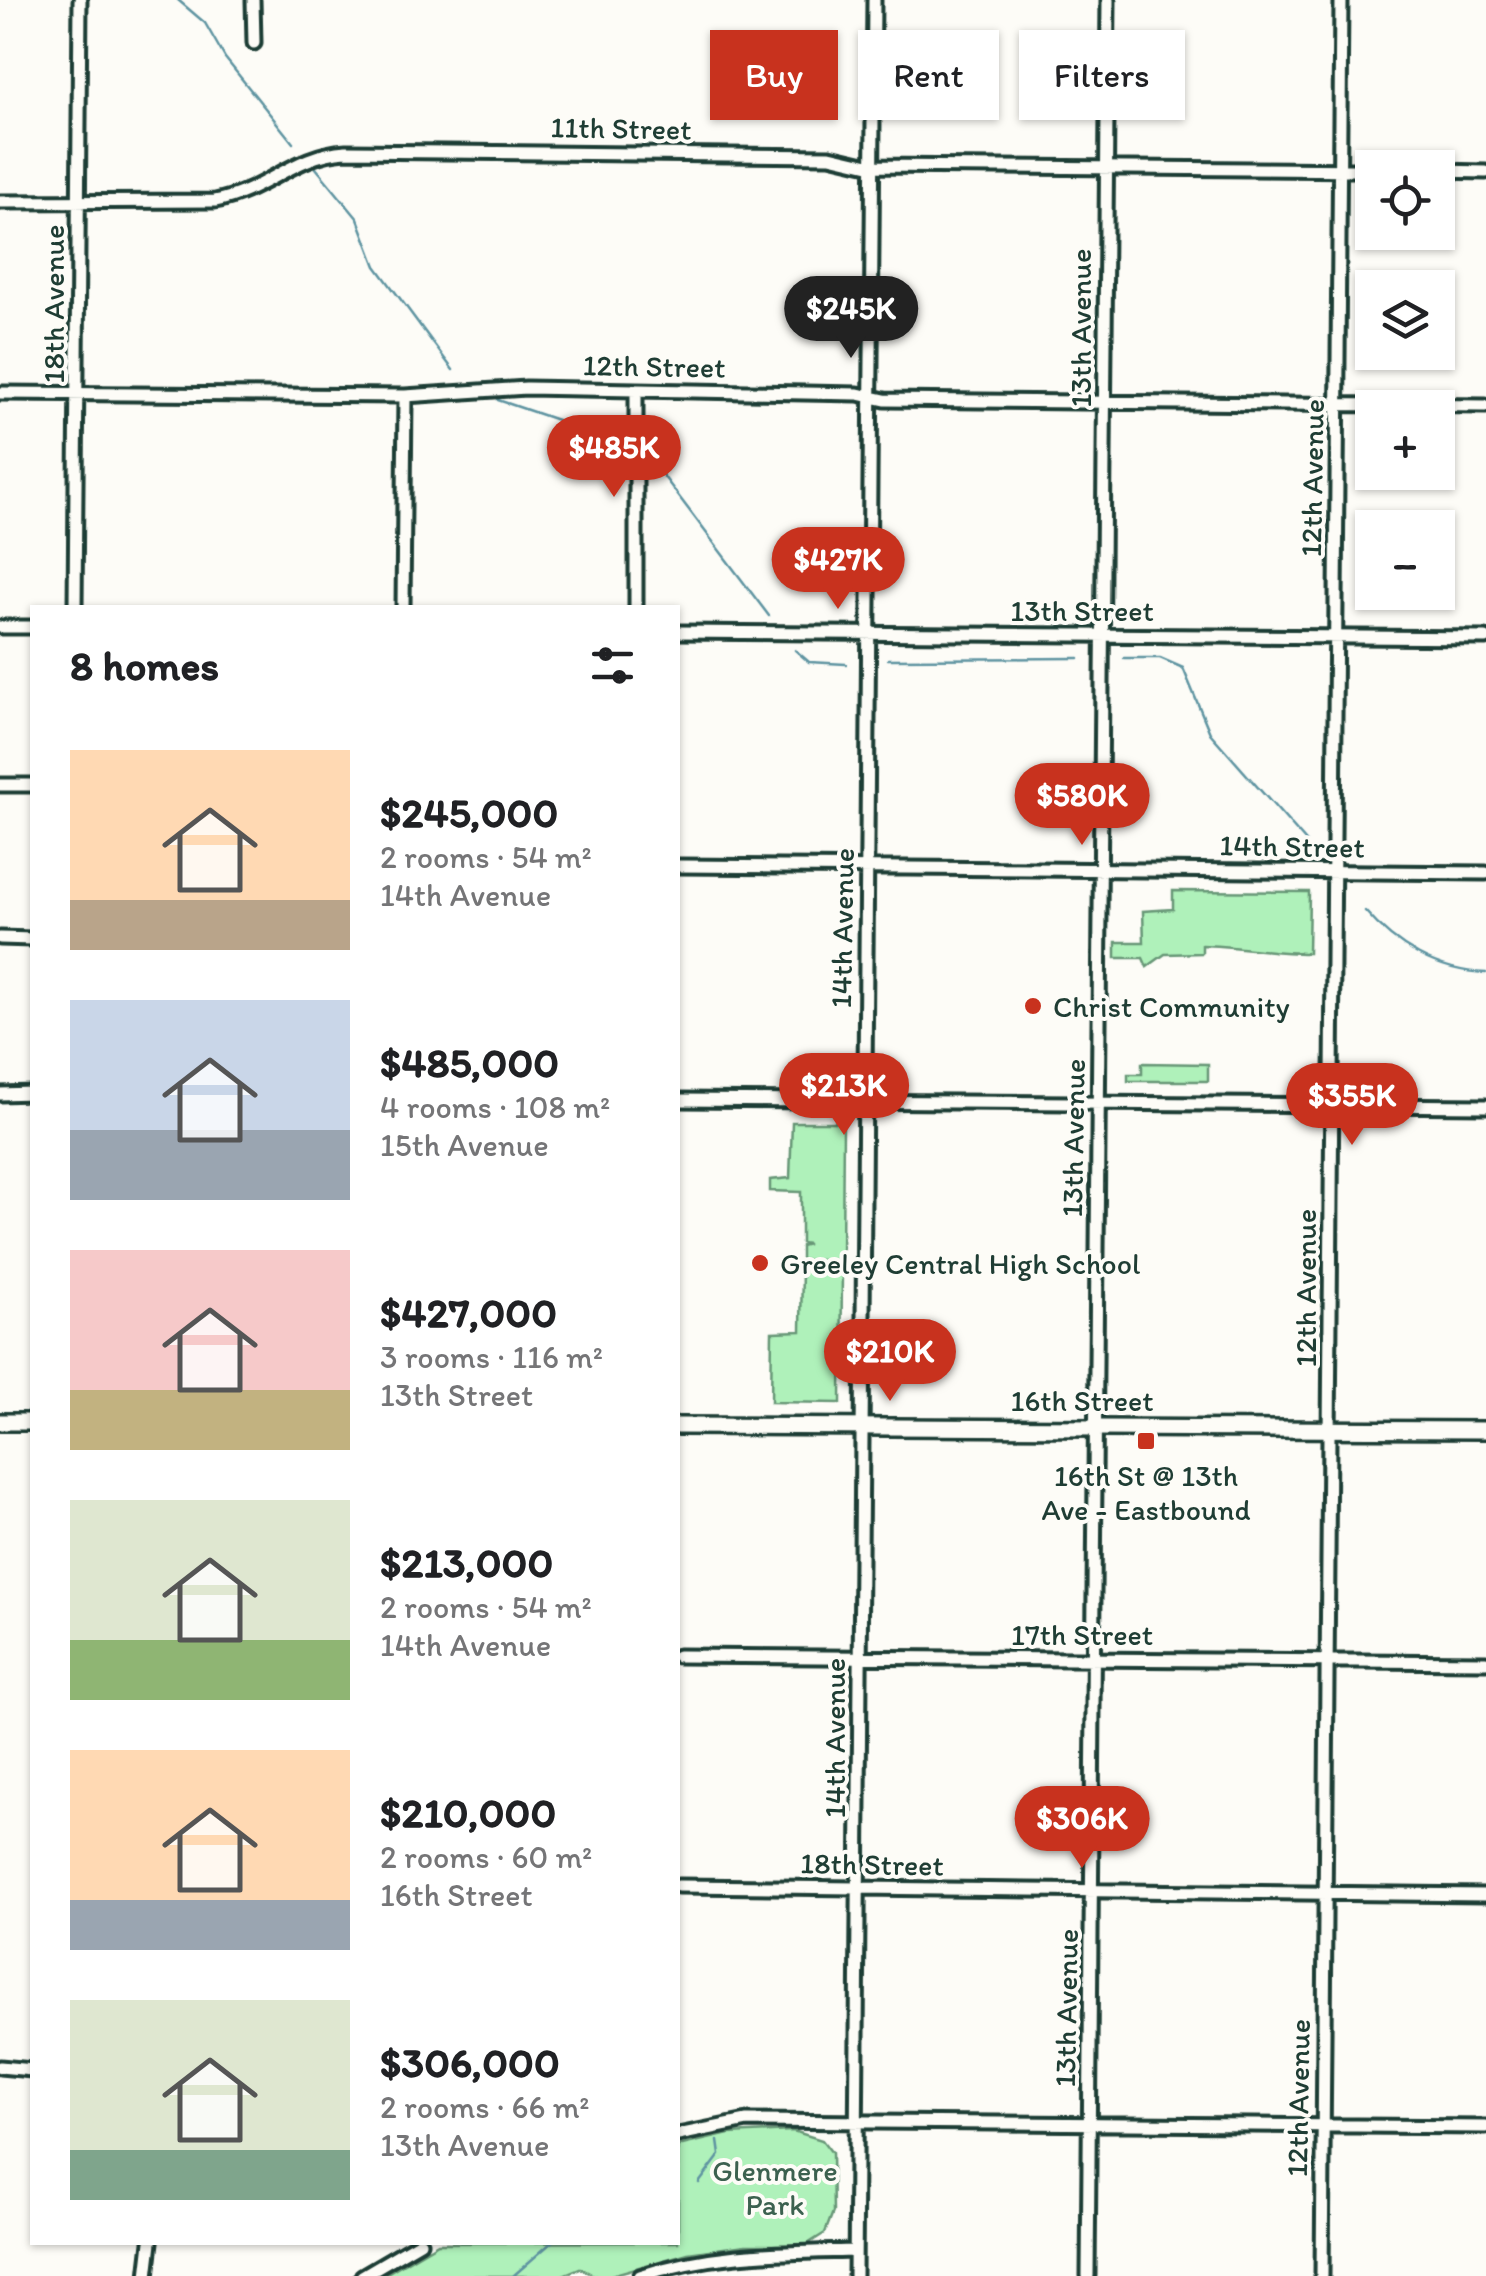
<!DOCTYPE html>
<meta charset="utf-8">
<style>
:root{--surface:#fff;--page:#f2f2f2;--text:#202124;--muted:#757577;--accent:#c8321e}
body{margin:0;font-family:Itim,sans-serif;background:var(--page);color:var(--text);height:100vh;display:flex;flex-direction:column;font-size:38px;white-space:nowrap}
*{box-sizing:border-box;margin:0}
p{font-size:32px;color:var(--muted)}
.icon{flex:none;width:55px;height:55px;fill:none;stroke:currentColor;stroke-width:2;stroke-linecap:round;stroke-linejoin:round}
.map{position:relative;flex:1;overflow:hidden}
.side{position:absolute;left:30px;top:605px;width:650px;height:1640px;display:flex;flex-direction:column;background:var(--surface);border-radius:0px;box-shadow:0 2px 8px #0004}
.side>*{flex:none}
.banner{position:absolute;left:710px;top:30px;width:625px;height:90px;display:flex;gap:20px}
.buttons{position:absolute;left:1355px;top:150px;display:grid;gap:20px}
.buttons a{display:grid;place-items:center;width:100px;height:100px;border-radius:0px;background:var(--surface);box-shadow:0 2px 8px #0004;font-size:50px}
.price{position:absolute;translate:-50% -85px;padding:0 22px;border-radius:35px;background:var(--accent);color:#fff;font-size:32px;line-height:65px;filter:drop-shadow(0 2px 5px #0008)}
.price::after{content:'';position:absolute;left:50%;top:60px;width:30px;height:22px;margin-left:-15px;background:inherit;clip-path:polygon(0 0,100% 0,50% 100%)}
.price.current{background:#222;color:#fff}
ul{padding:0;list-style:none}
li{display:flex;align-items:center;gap:30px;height:250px;padding:0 40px}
li span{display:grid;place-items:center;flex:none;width:280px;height:200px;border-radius:0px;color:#555}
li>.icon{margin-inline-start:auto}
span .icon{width:120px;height:120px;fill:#fffc;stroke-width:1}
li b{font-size:42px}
h2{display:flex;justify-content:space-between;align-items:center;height:120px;padding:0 40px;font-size:42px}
.tag{padding:0 35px;border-radius:0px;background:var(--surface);box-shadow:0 2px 8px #0004;font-size:35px;line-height:90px}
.tag.current{background:var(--accent);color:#fff}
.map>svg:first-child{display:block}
</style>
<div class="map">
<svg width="1486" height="2276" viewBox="0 0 1486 2276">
<rect width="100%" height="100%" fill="#fdfcf7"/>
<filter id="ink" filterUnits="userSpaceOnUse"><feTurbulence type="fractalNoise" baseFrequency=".01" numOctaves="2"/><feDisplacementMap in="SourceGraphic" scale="20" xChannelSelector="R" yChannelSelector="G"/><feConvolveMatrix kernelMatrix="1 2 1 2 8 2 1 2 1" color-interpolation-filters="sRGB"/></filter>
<g filter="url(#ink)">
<!-- green -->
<path fill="#aff1ba" stroke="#679777" stroke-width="2.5" d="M1173 891 1309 892 1308 953C1272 953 1238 946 1202 945V953L1165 954 1147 967 1143 958H1116V942H1144L1143 911 1173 909Z
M1142 1063 1208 1064V1081H1128V1074H1142Z
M792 1122H843L842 1260H801V1246L808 1244 801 1243V1192L770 1191V1180L790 1178Z
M802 1266H842L841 1403 771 1402 772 1332 801 1331Z
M793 2131 822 2140 832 2153 833 2212 825 2233 806 2245H745L688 2253 608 2276H595L580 2268 561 2276H382L438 2243 678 2242V2146L729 2134Z"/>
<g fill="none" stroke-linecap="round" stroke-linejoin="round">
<!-- stream -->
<path stroke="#5e94a1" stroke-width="2.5" d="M178 0 205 23 225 58 293 143
M316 168 358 219 376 266 453 370
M498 400 625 443
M652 461 769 616
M795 650 809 662 846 664
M1124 658H1160L1183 668 1210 733 1306 842
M888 659 1079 658
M1365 911C1396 947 1437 971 1486 973
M699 2183 720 2155 718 2141
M513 2276 552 2242"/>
<!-- minor casing -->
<g stroke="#1f3d34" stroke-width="19">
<path id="minor" d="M253 0 254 43
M1438 171 1486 172
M0 202 215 201C264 192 295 154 346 151L830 156 873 166 1372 170
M0 393 405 396 526 388 858 394 885 400 1486 406
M75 608 80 0
M403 608 405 396
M636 608V392
M0 627H32
M678 632 1486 638
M0 785H32
M678 866 1486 873
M0 938 32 939
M0 1094 32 1093
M678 1100 1486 1106
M678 1656 1486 1662
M678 1886 1486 1895
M0 2067 32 2070
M678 2135 747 2121 1486 2127
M147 2276 151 2242
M362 2276 420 2242
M640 2276C711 2252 780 2253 855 2251
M855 2276 874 0
M1088 2276 1108 0
M1322 2276 1341 0"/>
</g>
<!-- major casing -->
<g stroke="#1f3d34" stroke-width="22">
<path id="major" d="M0 1422H32
M678 1426 1486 1430"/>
</g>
<!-- minor -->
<use href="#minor" stroke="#fdfcf7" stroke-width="11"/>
<!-- major -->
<use href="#major" stroke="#fdfcf7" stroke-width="15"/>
</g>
</g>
<!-- markers -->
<g fill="#c8321e" stroke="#fdfcf7" stroke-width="4">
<circle cx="1033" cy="1006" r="10"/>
<circle cx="760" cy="1263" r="10"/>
<rect x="1136" y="1431" width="20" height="20" rx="5"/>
</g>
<g text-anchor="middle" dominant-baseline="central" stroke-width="8" stroke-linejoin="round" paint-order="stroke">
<!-- street labels -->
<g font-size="30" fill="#1f3d34" stroke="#fdfcf7">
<text transform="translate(621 128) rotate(1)">11th Street</text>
<text transform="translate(53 304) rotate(-90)">18th Avenue</text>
<text transform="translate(1080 328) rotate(-90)">13th Avenue</text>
<text transform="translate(654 366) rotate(1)">12th Street</text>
<text transform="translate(1312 478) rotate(-89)">12th Avenue</text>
<text x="1082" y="610">13th Street</text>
<text transform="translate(1292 846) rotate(1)">14th Street</text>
<text transform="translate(842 928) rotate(-89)">14th Avenue</text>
<text transform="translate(1073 1138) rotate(-89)">13th Avenue</text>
<text transform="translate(1305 1288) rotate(-90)">12th Avenue</text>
<text x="1082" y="1400">16th Street</text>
<text x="1082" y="1634">17th Street</text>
<text transform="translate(834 1738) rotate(-90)">14th Avenue</text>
<text transform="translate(872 1864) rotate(1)">18th Street</text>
<text transform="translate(1066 2008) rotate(-89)">13th Avenue</text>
<text transform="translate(1298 2098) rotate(-89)">12th Avenue</text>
</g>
<!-- poi labels -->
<g font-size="30" fill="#1f3d34" stroke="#fdfcf7" text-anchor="start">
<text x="1053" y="1006">Christ Community</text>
<text x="780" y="1263">Greeley Central High School</text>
<text x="1146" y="1475" text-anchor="middle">16th St @ 13th<tspan x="1146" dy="34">Ave - Eastbound</tspan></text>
</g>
<!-- park labels -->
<g font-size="30" fill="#3c614f" stroke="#fdfcf7">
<text x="775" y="2170">Glenmere<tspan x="775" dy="34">Park</tspan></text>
</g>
</g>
</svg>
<div class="buttons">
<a><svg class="icon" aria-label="locate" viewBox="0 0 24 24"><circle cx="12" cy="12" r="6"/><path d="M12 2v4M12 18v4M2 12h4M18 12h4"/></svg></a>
<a><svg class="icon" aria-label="layers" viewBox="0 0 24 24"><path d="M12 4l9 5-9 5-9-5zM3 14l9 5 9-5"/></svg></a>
<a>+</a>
<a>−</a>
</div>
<b class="price current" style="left:851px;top:361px">$245K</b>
<b class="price" style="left:614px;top:500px">$485K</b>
<b class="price" style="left:838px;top:612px">$427K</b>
<b class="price" style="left:1082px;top:848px">$580K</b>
<b class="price" style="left:844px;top:1138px">$213K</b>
<b class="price" style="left:1352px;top:1148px">$355K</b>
<b class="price" style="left:890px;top:1404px">$210K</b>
<b class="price" style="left:1082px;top:1871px">$306K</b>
<div class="banner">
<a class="tag current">Buy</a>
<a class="tag">Rent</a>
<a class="tag">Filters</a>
</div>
<section class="side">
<h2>8 homes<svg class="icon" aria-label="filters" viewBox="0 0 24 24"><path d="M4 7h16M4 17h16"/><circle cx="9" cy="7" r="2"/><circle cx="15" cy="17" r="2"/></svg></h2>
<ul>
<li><span style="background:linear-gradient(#ffd9b3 75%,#b9a48a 0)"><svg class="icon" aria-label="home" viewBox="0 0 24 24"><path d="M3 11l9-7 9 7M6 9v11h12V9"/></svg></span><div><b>$245,000</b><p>2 rooms · 54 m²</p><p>14th Avenue</p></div></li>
<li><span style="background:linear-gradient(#c9d6e8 65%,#9aa5b1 0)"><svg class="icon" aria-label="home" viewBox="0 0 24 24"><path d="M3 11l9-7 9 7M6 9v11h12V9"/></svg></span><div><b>$485,000</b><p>4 rooms · 108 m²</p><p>15th Avenue</p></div></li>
<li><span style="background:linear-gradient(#f6c9c9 70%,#c2b280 0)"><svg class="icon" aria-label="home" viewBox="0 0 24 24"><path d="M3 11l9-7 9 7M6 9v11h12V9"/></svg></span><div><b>$427,000</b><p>3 rooms · 116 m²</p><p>13th Street</p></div></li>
<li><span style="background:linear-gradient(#dfe7d0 70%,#8fb573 0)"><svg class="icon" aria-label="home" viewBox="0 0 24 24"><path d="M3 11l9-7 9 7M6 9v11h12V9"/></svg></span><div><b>$213,000</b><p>2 rooms · 54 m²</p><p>14th Avenue</p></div></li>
<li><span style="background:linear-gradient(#ffd9b3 75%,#9aa5b1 0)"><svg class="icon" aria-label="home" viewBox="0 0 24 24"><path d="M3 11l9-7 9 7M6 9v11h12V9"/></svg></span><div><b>$210,000</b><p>2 rooms · 60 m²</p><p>16th Street</p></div></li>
<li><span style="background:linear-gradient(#dfe7d0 75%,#7fa58c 0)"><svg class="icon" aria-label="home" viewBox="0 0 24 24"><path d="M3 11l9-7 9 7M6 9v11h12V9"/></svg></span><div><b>$306,000</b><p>2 rooms · 66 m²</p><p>13th Avenue</p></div></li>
</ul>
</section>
</div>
